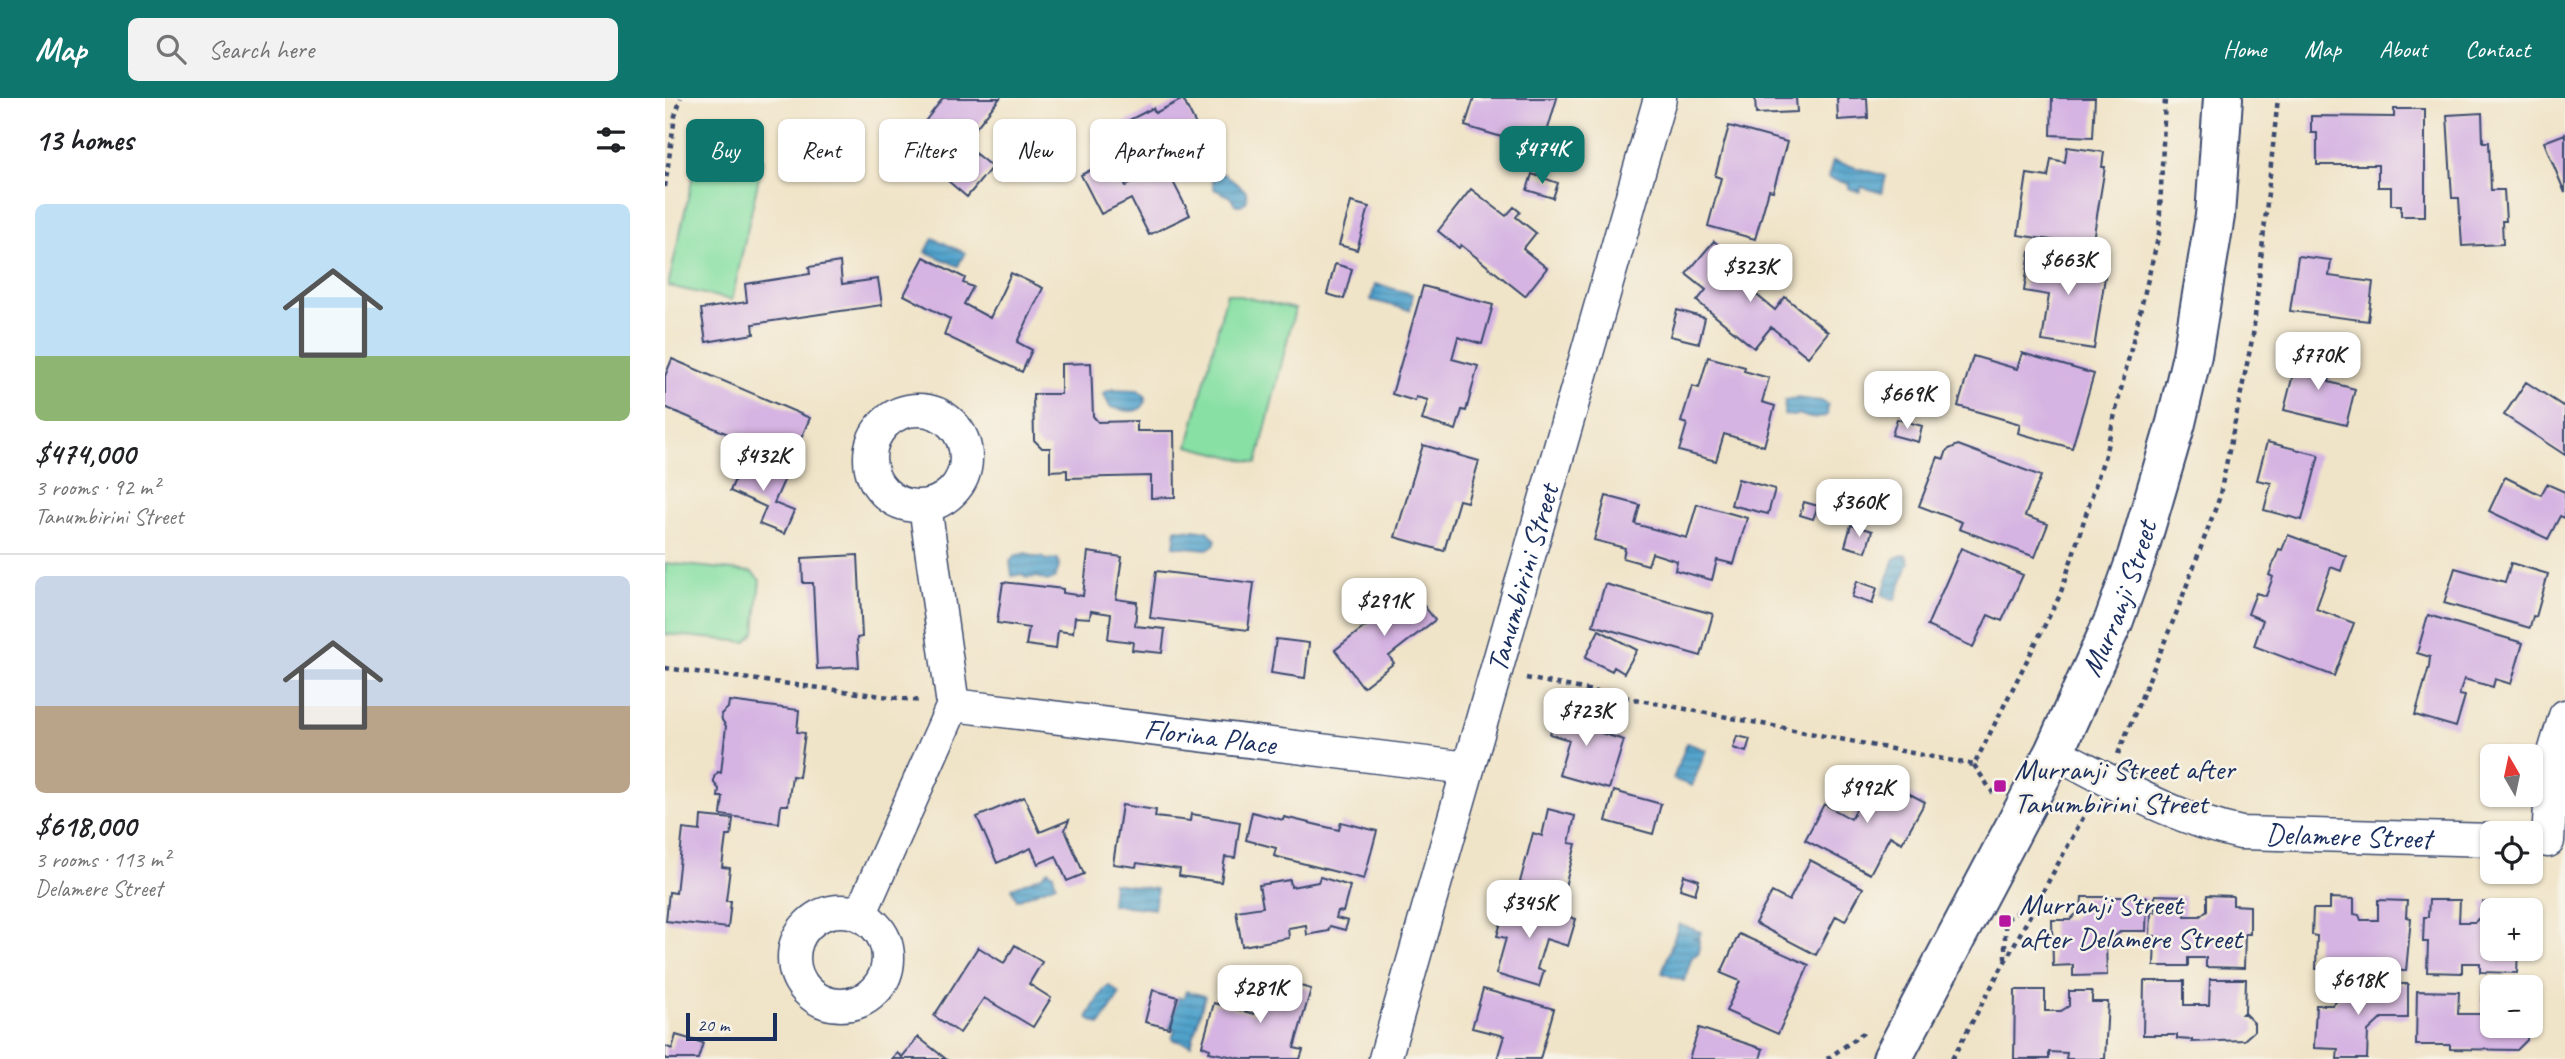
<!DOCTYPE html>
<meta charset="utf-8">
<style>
:root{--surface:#fff;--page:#f2f2f2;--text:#202124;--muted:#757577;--line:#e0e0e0;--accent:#0f766e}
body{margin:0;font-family:Caveat,sans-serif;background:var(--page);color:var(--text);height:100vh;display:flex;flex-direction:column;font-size:26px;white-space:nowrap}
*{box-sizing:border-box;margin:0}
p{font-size:23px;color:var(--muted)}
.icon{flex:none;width:38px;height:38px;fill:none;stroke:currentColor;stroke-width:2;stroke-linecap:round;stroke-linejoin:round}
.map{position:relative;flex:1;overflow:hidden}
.drawer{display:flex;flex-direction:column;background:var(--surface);width:665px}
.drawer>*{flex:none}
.guide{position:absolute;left:21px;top:21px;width:665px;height:63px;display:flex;gap:14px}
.needle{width:46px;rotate:351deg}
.tools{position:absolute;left:1815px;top:646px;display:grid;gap:14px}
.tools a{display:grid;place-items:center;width:63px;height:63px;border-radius:10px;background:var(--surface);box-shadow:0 2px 5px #0004;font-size:35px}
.scale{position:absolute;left:21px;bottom:18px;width:91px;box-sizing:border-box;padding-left:7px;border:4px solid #1b2f5e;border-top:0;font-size:19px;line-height:24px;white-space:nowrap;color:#1b2f5e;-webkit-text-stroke:5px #f7f3e8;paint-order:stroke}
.price{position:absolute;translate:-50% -60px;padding:0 16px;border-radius:14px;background:#fff;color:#222;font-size:23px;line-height:46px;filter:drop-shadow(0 2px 4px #0008)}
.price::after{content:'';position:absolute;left:50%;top:42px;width:21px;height:16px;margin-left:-10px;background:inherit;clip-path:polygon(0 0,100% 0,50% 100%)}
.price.current{background:var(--accent);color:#fff}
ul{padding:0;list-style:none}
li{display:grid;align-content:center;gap:14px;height:371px;padding:0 35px}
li+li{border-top:2px solid var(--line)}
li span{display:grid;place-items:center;height:217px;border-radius:10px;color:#555}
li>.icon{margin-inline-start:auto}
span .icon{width:126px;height:126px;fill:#fffc;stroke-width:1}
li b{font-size:30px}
h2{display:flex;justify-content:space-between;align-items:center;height:84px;padding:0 35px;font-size:30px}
.chip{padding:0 24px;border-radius:10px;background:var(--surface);box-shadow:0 2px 5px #0004;font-size:24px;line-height:63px}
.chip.current{background:var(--accent);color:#fff}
header{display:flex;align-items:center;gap:42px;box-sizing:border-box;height:98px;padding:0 35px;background:var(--accent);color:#fff}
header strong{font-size:33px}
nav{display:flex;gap:38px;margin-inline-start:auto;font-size:24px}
.search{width:490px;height:63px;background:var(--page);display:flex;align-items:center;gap:18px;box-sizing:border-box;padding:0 24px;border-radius:10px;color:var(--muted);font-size:26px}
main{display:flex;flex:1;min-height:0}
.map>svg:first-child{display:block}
</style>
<header>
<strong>Map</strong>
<div class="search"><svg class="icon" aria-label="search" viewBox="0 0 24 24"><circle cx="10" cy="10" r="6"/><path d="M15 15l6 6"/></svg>Search here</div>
<nav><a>Home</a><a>Map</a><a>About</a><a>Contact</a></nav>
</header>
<main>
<section class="drawer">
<h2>13 homes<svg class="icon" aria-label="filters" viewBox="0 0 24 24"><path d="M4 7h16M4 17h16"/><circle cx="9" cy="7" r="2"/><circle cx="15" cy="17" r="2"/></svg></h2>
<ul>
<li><span style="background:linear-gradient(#bfe0f5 70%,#8fb573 0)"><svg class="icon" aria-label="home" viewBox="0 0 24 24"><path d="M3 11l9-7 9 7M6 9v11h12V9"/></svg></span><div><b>$474,000</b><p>3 rooms · 92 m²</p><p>Tanumbirini Street</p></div></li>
<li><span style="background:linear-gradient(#c9d6e8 60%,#b9a48a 0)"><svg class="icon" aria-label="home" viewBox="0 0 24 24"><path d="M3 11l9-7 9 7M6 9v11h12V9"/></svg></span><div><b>$618,000</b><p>3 rooms · 113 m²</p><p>Delamere Street</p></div></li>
</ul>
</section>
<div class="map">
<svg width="1900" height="961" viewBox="0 0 1900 961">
<defs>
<pattern id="water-rules" width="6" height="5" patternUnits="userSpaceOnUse" patternTransform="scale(1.75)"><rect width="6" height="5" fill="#51a3cc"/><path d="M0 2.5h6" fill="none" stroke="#4285a9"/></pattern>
</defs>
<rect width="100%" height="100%" fill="#f7f3e8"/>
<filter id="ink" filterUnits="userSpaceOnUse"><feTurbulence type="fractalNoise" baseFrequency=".0143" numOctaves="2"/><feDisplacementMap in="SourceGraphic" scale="14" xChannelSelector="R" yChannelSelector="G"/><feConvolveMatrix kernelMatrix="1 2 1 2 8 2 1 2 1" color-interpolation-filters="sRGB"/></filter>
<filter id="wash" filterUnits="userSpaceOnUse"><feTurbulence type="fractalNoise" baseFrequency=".00686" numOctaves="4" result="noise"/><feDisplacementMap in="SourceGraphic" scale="28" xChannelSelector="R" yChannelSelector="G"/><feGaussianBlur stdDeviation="1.57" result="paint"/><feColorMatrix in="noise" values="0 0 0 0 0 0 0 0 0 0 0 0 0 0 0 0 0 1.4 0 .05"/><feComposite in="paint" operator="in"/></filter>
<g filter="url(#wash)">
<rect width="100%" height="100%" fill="#f0e4c8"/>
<!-- green -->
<path fill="#88e0a4" stroke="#528881" stroke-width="2" d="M35 47 98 61 67 202 3 188Z
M562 195 630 211 592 365 523 348Z
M0 465 87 474 95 482 90 534 81 544 0 536Z"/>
<!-- water -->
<path fill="url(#water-rules)" stroke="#366995" stroke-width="2" d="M1168 63 1221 78 1217 95 1197 89 1195 94 1183 90 1184 86 1163 80Z
M552 76H559L581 93 582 103 576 107H571L564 98 549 91 547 82Z
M268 140 300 155 293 168 261 154Z
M710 186 748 196 745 212 706 202Z
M448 291 473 292 481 299C479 319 459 313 445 309L438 295Z
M1131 300 1156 303 1163 307 1162 317C1151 322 1145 321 1134 316L1130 318 1119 317 1120 302Z
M511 431 543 433 551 442 549 447 542 451 509 448Z
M361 455 369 459H377L381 462 393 461 394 469 390 480 382 483 373 479 361 480 357 476 347 478 345 464 349 458Z
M1237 457H1241L1244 464 1230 502 1217 497 1230 460Z
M1022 645 1041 652 1027 688 1008 681Z
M383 772 388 776 391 786 352 802 347 790 377 778Z
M448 785 492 791 489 811 446 806Z
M1014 826 1036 834 1034 840 1027 839 1034 842V855L1027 859 1019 883 997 875Z
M445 888 455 896 435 927 425 922 423 918C429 907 434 898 441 889Z
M521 893 540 898 526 947 507 941 510 932 504 930 513 899 518 901Z"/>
<g id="blocks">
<!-- building -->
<path fill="#d5b3e2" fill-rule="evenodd" d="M278 0H335L292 53 258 26Z
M809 0H892L877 51 800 28Z
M1090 0H1131L1132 14 1091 16Z
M1172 0H1202L1203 20 1173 22Z
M1387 0H1430L1428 39 1386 37Z
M518 1 548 61 521 74 511 55 497 62 525 117 484 137 466 101 436 116 416 77 443 63 431 39 488 10 490 15ZM474 60 483 77 461 88 452 72Z
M1729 11H1760V118H1736V107H1726V89H1713V67H1652V35H1646V18L1729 19Z
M1817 15 1818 44H1824L1826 92H1839L1841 123H1837L1838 146 1797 148 1794 100H1787L1782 17Z
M1064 28 1122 44 1108 93 1104 92 1090 141 1043 128 1056 80 1050 78Z
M159 35 184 40 181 57 156 51Z
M1900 36V95L1879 44Z
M301 48 327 69 302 99 276 77Z
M1402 49 1439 54 1437 69H1440L1427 148 1353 137 1362 76 1383 79 1386 61 1400 64Z
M867 76 893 85 888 100 862 92Z
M806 91 841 118 849 109 855 114 851 119 871 135 858 151 882 170 860 198 796 147 794 150 773 133Z
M686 104 704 109 692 152 674 147Z
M1049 143 1086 174 1077 185 1110 212 1120 199 1163 234 1143 259 1106 229 1089 250 1032 203 1041 192 1021 176Z
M1365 154 1442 166 1429 251 1377 243 1384 197 1359 193Z
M1633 158 1666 162 1664 178 1708 184 1703 223 1625 213Z
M259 159 300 180 298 185 308 189 299 206 325 220 346 175 378 190 352 244 367 252 357 274 279 237 285 221 239 197Z
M175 164 177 186 213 181 217 207 88 226 89 236 41 244 36 211 82 204 80 186 145 176 144 169Z
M670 166 687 171 679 201 662 196Z
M758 188 828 207 817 246 793 239 787 261 813 268 801 313 797 312 791 332 757 322 763 302 751 299 750 303 727 296Z
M1012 212 1040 220 1034 245 1005 238Z
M1357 255 1429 276 1407 350 1353 335 1355 326 1293 308 1308 258 1352 271Z
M1633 257 1668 265 1664 284 1690 291 1681 327 1619 312Z
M1043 259 1080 269 1079 273 1104 280 1097 304 1110 308 1099 348 1059 336 1051 363 1014 353 1022 326 1016 324 1027 288 1034 290Z
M7 261 145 320 126 363 0 309V278Z
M426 265 428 318 433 324 472 323V333H509L510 399 486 400V378L402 380V372L385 373V350H377L369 342 368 296H396V266Z
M1861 284 1898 308 1900 305V357L1839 317Z
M1211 289 1225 293 1221 310 1206 306Z
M1232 321 1257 328 1253 344 1227 337Z
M1602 344 1654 357 1637 422 1599 412 1606 385 1592 382Z
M758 347 814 363 802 404 794 402 779 453 730 439Z
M1293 347 1376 378 1360 418 1383 426 1370 459 1294 431 1297 424 1254 408 1273 359 1279 361 1282 352Z
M79 360 121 378 109 405 129 413 119 436 94 426 101 409 65 393Z
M1840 379 1876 397 1882 386 1900 394V420L1895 418 1883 441 1824 413Z
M1073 381 1110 391 1103 416 1066 407Z
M941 398 975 407 970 426 1022 440 1032 406 1082 420 1069 466 1052 462 1047 482 1010 472 1012 463 987 455 983 467 958 460 960 450 929 442Z
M1139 404 1153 408 1148 421 1135 417Z
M1186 427 1207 433 1201 454 1180 448Z
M1623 437 1681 458 1676 473 1666 469 1651 511 1689 525 1669 578 1589 548 1598 522 1583 516 1591 495 1601 498 1608 479 1604 477 1614 451 1617 452Z
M1296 450 1358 477 1337 523 1323 517 1308 549 1262 528Z
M423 454 457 459 451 501 472 504 470 528 500 531 497 555 467 552 468 544 443 541 446 516 426 513 425 520 410 519 408 535 393 533 391 551 361 547 364 530 332 525 338 484 398 491V495L418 498Z
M193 457 197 539 192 540 194 569 152 571 148 485H138L137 460Z
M1846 465 1883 476 1871 519 1868 518 1865 530 1779 505 1790 470 1840 484Z
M491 473 589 485 583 532 485 520Z
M1192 483 1212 490 1207 506 1187 499Z
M940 486 1048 516 1036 558 928 527Z
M747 492 770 522 724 558 729 565 698 589 670 552Z
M1763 517 1858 545 1846 586 1830 581 1828 589 1799 581 1794 597 1800 598 1791 629 1750 617 1764 569 1765 559 1752 555Z
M934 532 972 552 959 575 949 569 947 573 920 560Z
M611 541 644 545 640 580 606 575Z
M64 603 134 612 132 634 140 635 134 679 127 678 123 707H116L114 725 56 717 58 699H53L54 691 49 685V679L53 674 56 675 61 628 57 622 56 616 63 610Z
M894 606 928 615 923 631 959 642 944 691 894 677 904 642 885 636Z
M1072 638 1085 641 1081 654 1068 650Z
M1209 677 1260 704 1237 745 1225 738 1205 776 1140 742 1159 706 1186 721Z
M949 693 996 706 988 736 941 723Z
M359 699 375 734 404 722 400 732 419 776 402 783 391 758 373 766 366 750 332 765 312 719Z
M457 707 491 712 490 719 525 723 526 716 575 724 570 760 560 759 556 784 514 778 515 771 472 765 471 769 448 766Z
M883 711 910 718 904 745 911 746 898 796 855 784 868 735 877 738Z
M587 714 618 722 619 719 674 732 676 724 712 733 699 781 609 758 611 750 581 742Z
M36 718 68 721 66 738H61L57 769 65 770 61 803H66L63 830 1 823 4 794 11 795 18 731 35 733Z
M1145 762 1198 790 1180 823 1171 818 1151 857 1090 825 1107 794 1124 803Z
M1019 777 1034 782 1030 796 1015 791Z
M655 779 685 788 678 814 673 813 671 820 683 823 680 832 665 828 663 833 642 837 641 827 623 830 624 840 577 848 571 813 598 809 594 787 625 782 626 789 653 784Z
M1490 797 1520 798V818H1535L1542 812V797L1568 798V807L1585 808V836H1580L1579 870 1541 869V860H1523V868H1489L1490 838H1485L1486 814H1490Z
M1417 799H1482L1481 833H1456L1441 846 1442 877 1408 878V867L1388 868 1387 822H1405L1416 811Z
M1665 800 1689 801V816L1694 817 1696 822H1713V802L1742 803 1741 819 1746 820 1741 873 1707 872 1708 863H1690L1689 872 1651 871 1652 838 1647 837 1648 811H1665Z
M843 801 911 821 903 848 881 841 872 871 879 873 874 889 831 876 841 840 832 838Z
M1764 802H1795L1794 824H1810L1818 816V804H1840V812H1827V850H1853L1852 875 1815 874V865H1797V875L1762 874 1763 844H1758L1759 819H1763Z
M1074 836 1144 867 1113 936 1061 913 1075 883 1056 875Z
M350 847 377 864 364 886 386 900 368 929 319 900 295 935 269 918 313 849 339 865Z
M600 878 646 891 629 950 638 952 635 961H579L544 954 545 951 537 948 549 905 589 916Z
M1545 881H1581L1580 913 1577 916H1580L1589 925V933L1579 942 1527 944V942L1512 941V937H1478L1479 883H1519V907H1544Z
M1679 885 1743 886V920H1717L1703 933 1702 961H1672L1673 951 1649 950 1651 907H1668L1678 896Z
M818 891 889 911 875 961H832L839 938 807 930Z
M1818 891H1827V928H1855L1862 935V942L1852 952 1785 951V947H1751L1752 893 1794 894 1793 916H1817Z
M488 892 513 899 504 930 480 924Z
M1350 892H1380V913H1396L1404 908V893H1427V904H1443L1440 961H1401L1402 955 1384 954V961H1349Z
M1034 930 1098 951 1095 961H1024Z
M11 937 38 945 33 961H0V948L7 951Z
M253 939 281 961H227L232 955 237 959Z"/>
</g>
</g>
<g filter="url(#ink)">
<use href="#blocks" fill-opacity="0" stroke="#3b4a6e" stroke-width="2"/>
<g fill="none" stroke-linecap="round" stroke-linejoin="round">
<!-- minor casing -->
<g stroke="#3b4a6e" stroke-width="35">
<g id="minor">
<circle cx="253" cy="360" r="48"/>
<path id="s1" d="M260 408 288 607 803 670"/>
<path id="s2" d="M1389 654C1450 685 1509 721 1576 735L1827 742"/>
<path d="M1883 743 1888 658 1900 618"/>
<circle cx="176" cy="860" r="47"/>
<path d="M195 817 288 607"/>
<path id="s3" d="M720 961 995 0"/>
</g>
</g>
<!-- tertiary casing -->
<g stroke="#3b4a6e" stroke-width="42">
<g id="tertiary">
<path id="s4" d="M1227 961 1389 654 1449 522 1472 458 1511 325 1527 257 1550 118 1558 0"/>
</g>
</g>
<!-- path -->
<path stroke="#3b4a6e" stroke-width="4.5" stroke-dasharray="5 5" stroke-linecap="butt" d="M0 89 10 18 16 0
M0 570 256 603
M861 580 1309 667 1395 497 1440 357 1494 136 1500 0
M1453 656 1511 516 1554 401 1588 237 1613 0
M1309 667 1328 695
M1848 774H1875
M1340 861V823L1375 796
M1162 961 1201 933
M1287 961 1425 707"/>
<!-- minor -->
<use href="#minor" stroke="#fff" stroke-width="32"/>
<!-- tertiary -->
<use href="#tertiary" stroke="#fff" stroke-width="38"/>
</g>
</g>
<!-- markers -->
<g fill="#b5179e" stroke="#f7f3e8" stroke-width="2.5">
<rect x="1328" y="681" width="14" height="14" rx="3.5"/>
<rect x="1333" y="816" width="14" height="14" rx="3.5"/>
</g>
<g text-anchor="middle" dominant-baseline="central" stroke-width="5" stroke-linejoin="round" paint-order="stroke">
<!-- street labels -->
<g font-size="30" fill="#1b2f5e" stroke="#f7f3e8">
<text stroke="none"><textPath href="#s3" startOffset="500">Tanumbirini Street</textPath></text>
<text stroke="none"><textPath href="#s4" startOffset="514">Murranji Street</textPath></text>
<text stroke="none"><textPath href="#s1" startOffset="460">Florina Place</textPath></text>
<text stroke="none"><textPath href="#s2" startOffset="312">Delamere Street</textPath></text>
</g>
<!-- poi labels -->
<g font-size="30" fill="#1b2f5e" stroke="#f7f3e8" text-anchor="start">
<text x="1349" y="671">Murranji Street after<tspan x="1349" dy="34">Tanumbirini Street</tspan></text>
<text x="1354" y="806">Murranji Street<tspan x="1354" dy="34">after Delamere Street</tspan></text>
</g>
</g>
</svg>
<div class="tools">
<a><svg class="needle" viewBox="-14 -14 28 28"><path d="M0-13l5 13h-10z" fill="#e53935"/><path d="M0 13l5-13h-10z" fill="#757577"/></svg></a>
<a><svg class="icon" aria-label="locate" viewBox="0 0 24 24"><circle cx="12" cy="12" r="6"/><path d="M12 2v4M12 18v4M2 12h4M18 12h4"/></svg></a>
<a>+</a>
<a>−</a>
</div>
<div class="scale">20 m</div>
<b class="price current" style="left:877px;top:88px">$474K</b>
<b class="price" style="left:1403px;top:199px">$663K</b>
<b class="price" style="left:1085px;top:206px">$323K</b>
<b class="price" style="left:1653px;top:294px">$770K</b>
<b class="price" style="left:1242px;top:333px">$669K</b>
<b class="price" style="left:98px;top:395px">$432K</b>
<b class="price" style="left:1194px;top:441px">$360K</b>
<b class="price" style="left:719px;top:540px">$291K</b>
<b class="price" style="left:921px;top:650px">$723K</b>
<b class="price" style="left:1202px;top:727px">$992K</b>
<b class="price" style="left:864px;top:842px">$345K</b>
<b class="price" style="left:1693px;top:919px">$618K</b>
<b class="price" style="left:595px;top:927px">$281K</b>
<div class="guide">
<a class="chip current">Buy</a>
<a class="chip">Rent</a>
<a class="chip">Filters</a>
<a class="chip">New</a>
<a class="chip">Apartment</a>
</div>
</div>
</main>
